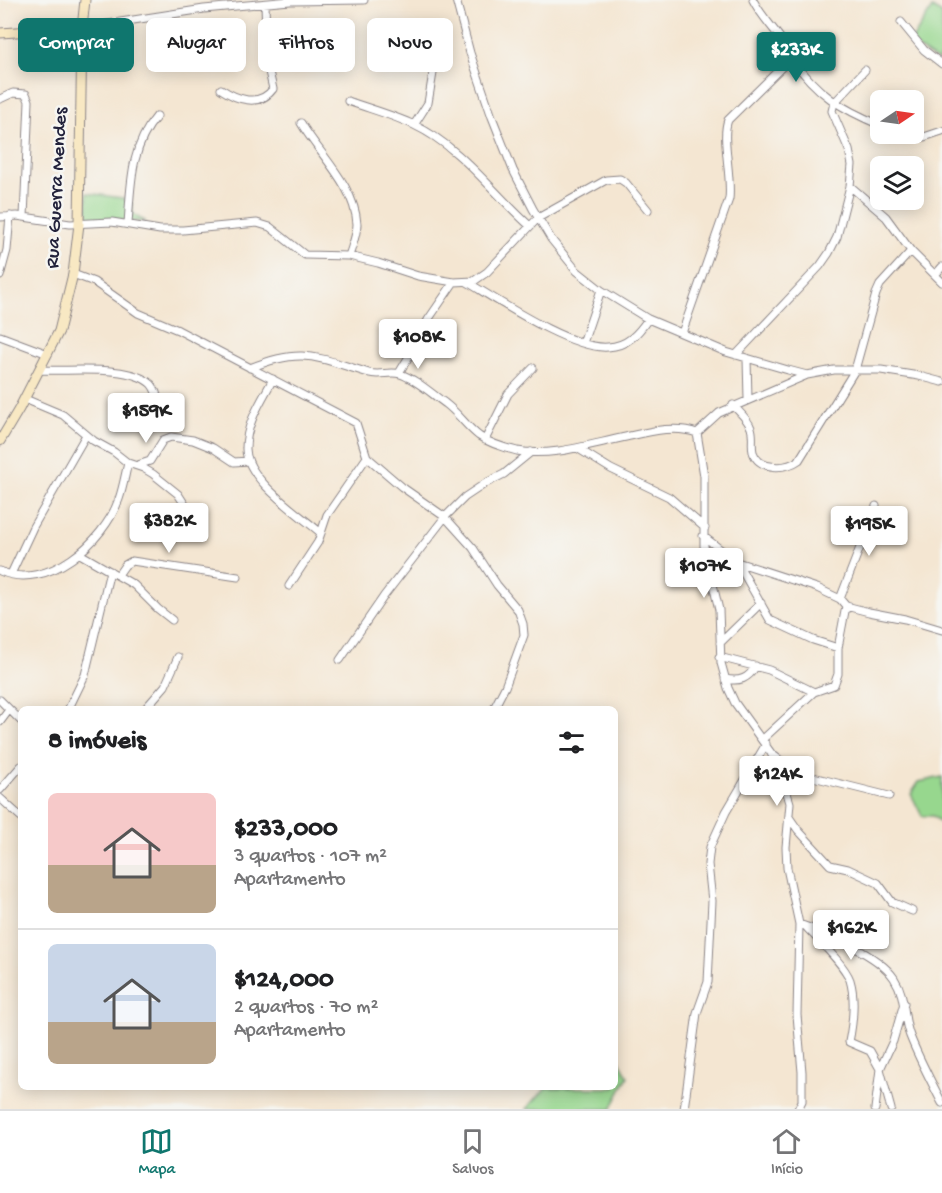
<!DOCTYPE html>
<html lang="pt">
<meta charset="utf-8">
<style>
:root{--surface:#fff;--page:#f2f2f2;--text:#202124;--muted:#757577;--line:#e0e0e0;--accent:#0f766e}
body{margin:0;font-family:"Gochi Hand",sans-serif;background:var(--page);color:var(--text);height:100vh;display:flex;flex-direction:column;font-size:22px;white-space:nowrap}
*{box-sizing:border-box;margin:0}
p{font-size:20px;color:var(--muted)}
.icon{flex:none;width:33px;height:33px;fill:none;stroke:currentColor;stroke-width:2;stroke-linecap:round;stroke-linejoin:round}
.map{position:relative;flex:1;overflow:hidden}
.panel{position:absolute;left:18px;top:706px;width:600px;height:384px;display:flex;flex-direction:column;background:var(--surface);border-radius:9px;box-shadow:0 3px 15px #0003}
.panel>*{flex:none}
.top-card{position:absolute;left:18px;top:18px;width:600px;height:54px;display:flex;gap:12px}
.needle{width:39px;rotate:77deg}
.tools{position:absolute;left:870px;top:90px;display:grid;gap:12px}
.tools a{display:grid;place-items:center;width:54px;height:54px;border-radius:9px;background:var(--surface);box-shadow:0 3px 15px #0003;font-size:30px}
.price{position:absolute;translate:-50% -51px;padding:0 14px;border-radius:6px;background:#fff;color:#222;font-size:20px;line-height:39px;filter:drop-shadow(0 2px 3px #0008)}
.price::after{content:'';position:absolute;left:50%;top:36px;width:18px;height:14px;margin-left:-9px;background:inherit;clip-path:polygon(0 0,100% 0,50% 100%)}
.price.current{background:var(--accent);color:#fff}
ul{padding:0;list-style:none}
li{display:flex;align-items:center;gap:18px;height:150px;padding:0 30px}
li+li{border-top:2px solid var(--line)}
li span{display:grid;place-items:center;flex:none;width:168px;height:120px;border-radius:9px;color:#555}
li>.icon{margin-inline-start:auto}
span .icon{width:72px;height:72px;fill:#fffc;stroke-width:1}
li b{font-size:26px}
h2{display:flex;justify-content:space-between;align-items:center;height:72px;padding:0 30px;font-size:26px}
.tag{padding:0 21px;border-radius:9px;background:var(--surface);box-shadow:0 3px 15px #0003;font-size:21px;line-height:54px}
.tag.current{background:var(--accent);color:#fff}
.dock{display:flex;justify-content:space-around;align-items:center;height:84px;border-top:2px solid var(--line);background:var(--surface);font-size:16px;color:var(--muted)}
.dock a{display:grid;justify-items:center;gap:3px}
.dock .current{color:var(--accent)}
.map>svg:first-child{display:block}
</style>
<div class="map">
<svg width="942" height="1109" viewBox="0 0 942 1109">
<rect width="100%" height="100%" fill="#f6f6f2"/>
<filter id="ink" filterUnits="userSpaceOnUse"><feTurbulence type="fractalNoise" baseFrequency=".0167" numOctaves="2"/><feDisplacementMap in="SourceGraphic" scale="12" xChannelSelector="R" yChannelSelector="G"/><feConvolveMatrix kernelMatrix="1 2 1 2 8 2 1 2 1" color-interpolation-filters="sRGB"/></filter>
<filter id="wash" filterUnits="userSpaceOnUse"><feTurbulence type="fractalNoise" baseFrequency=".008" numOctaves="4" result="noise"/><feDisplacementMap in="SourceGraphic" scale="24" xChannelSelector="R" yChannelSelector="G"/><feGaussianBlur stdDeviation="1.35" result="paint"/><feColorMatrix in="noise" values="0 0 0 0 0 0 0 0 0 0 0 0 0 0 0 0 0 1.4 0 .05"/><feComposite in="paint" operator="in"/></filter>
<g filter="url(#wash)">
<rect width="100%" height="100%" fill="#f4e6d2"/>
<!-- green -->
<path fill="#97d78e" stroke="#5c7c64" stroke-width="1.5" d="M932 8 942 14V54L938 61 910 43Z
M87 193 122 198 132 203 133 214 146 222 87 218Z
M942 777V824L933 816H922L911 794 919 782Z
M615 1053 628 1076 611 1109H526L546 1088H615Z"/>
</g>
<g filter="url(#ink)">
<g fill="none" stroke-linecap="round" stroke-linejoin="round">
<!-- street casing -->
<g stroke="#8b8486" stroke-width="9">
<path id="street" d="M456 0 470 53 492 117 513 170 533 209 551 239 577 271 601 290 648 319 726 352 788 370 807 375 834 370H881L919 376 942 382
M753 0C761 16 773 27 783 42 787 47 789 53 792 58 816 94 842 109 880 125
M901 22 924 50 942 64
M82 28 204 9 290 1 364 0
M221 89C236 99 259 108 273 89L267 63 265 4
M0 99 13 93 26 94 29 101 24 217
M348 101C370 109 393 115 414 125 461 147 492 192 530 226
M301 123C319 154 355 186 357 224 357 235 352 246 349 256
M414 125 428 103 435 61
M901 134 924 137 942 131
M850 186 886 217 911 251 942 282
M0 217 17 216 70 224 112 222 160 230H183L257 223 270 227 305 255 349 256 378 263 418 276 454 282 474 281 487 272 538 218 606 180 620 179 626 183 648 210
M128 224C131 185 130 147 157 116
M73 274 94 282 138 313 178 330 356 423 367 457 402 487 445 517 473 548 497 585 518 610 523 624 524 635 505 687 493 710
M935 275 942 267
M0 276 7 250 10 216
M467 282C499 301 572 350 608 347 627 346 638 334 648 319
M682 333 729 199C732 176 721 137 728 120L792 57
M0 336 48 354
M583 343 601 290
M736 355 820 266 829 253 837 237 850 186 852 165 849 150 832 111 834 103 865 70
M747 359 748 399
M250 368C304 346 317 358 369 373 379 376 391 371 400 374 416 379 432 394 446 404 458 413 467 427 479 436 489 443 505 448 517 451 550 457 588 445 621 438 645 433 673 424 697 433L719 413 807 375
M40 370C69 372 129 364 151 384 158 391 157 402 163 410
M399 373 411 353 428 320 454 282
M273 379C262 400 246 423 246 448 245 479 299 514 321 533
M25 399 63 415 94 441 114 452 128 463 143 468 153 474 178 494 189 511
M733 405C739 412 748 419 751 428 754 436 751 444 753 452 759 471 787 469 799 460L855 370 876 294 880 285 911 251
M697 433 704 476V546L719 610 721 663 728 688 735 703 771 753 783 780 790 803 786 847 787 868 799 924 797 1015 802 1072V1101L798 1109
M485 440 508 394 533 368
M577 448 611 469 669 497 705 528
M138 465 150 461 163 440 171 437 193 440 213 448 234 462 248 461
M703 536 737 562 817 588 840 599 846 606 869 612 905 619 942 630
M80 554 134 585 158 609 172 620
M737 562 770 620 813 640 838 648
M0 571C47 592 104 542 119 499 123 488 125 475 128 463
M11 574 33 527 86 435
M118 575 125 565 132 561 238 577
M289 586 318 542 327 515 367 457
M840 599 876 506
M720 643 761 603
M719 657 769 670 814 692
M340 660 384 596 445 517 465 497 486 483 504 474 531 452
M725 679C740 682 748 679 756 666
M0 700 21 721
M68 710 85 675 110 571
M144 710 165 686 178 657
M0 722 9 710
M763 739 814 692 834 685 838 674V648L846 606
M773 755 791 768 809 776 889 796
M0 790 21 766
M0 798 21 817
M789 817 798 830 830 865 848 869 878 883 892 902 912 911
M799 924C825 933 878 954 894 978 907 998 902 1016 910 1036 919 1059 931 1081 942 1103
M807 928C819 941 844 964 850 980 856 1000 853 1022 849 1042L870 1051 880 1069 891 1109
M684 1109 697 1013 708 982 712 901 708 864 710 847 726 812 766 744
M875 1109 880 1069 893 1041 904 1003"/>
</g>
<!-- secondary casing -->
<g stroke="#8b8486" stroke-width="11">
<path id="secondary" d="M0 33 82 28
M0 441 19 409 59 331 73 274 79 224 82 28 85 0"/>
</g>
<!-- street -->
<use href="#street" stroke="#fff" stroke-width="7"/>
<!-- secondary -->
<use href="#secondary" stroke="#f8e8c3" stroke-width="9"/>
</g>
</g>
<g text-anchor="middle" dominant-baseline="central" stroke-width="5" stroke-linejoin="round" paint-order="stroke">
<!-- street labels -->
<g font-size="20" fill="#22223b" stroke="#f6f6f2">
<text transform="translate(58 188) rotate(-87)">Rua Guerra Mendes</text>
</g>
</g>
</svg>
<div class="tools">
<a><svg class="needle" viewBox="-14 -14 28 28"><path d="M0-13l5 13h-10z" fill="#e53935"/><path d="M0 13l5-13h-10z" fill="#757577"/></svg></a>
<a><svg class="icon" aria-label="layers" viewBox="0 0 24 24"><path d="M12 4l9 5-9 5-9-5zM3 14l9 5 9-5"/></svg></a>
</div>
<b class="price current" style="left:796px;top:83px">$233K</b>
<b class="price" style="left:418px;top:370px">$108K</b>
<b class="price" style="left:146px;top:444px">$159K</b>
<b class="price" style="left:169px;top:554px">$382K</b>
<b class="price" style="left:869px;top:557px">$195K</b>
<b class="price" style="left:704px;top:599px">$107K</b>
<b class="price" style="left:777px;top:807px">$124K</b>
<b class="price" style="left:851px;top:961px">$162K</b>
<div class="top-card">
<a class="tag current">Comprar</a>
<a class="tag">Alugar</a>
<a class="tag">Filtros</a>
<a class="tag">Novo</a>
</div>
<section class="panel">
<h2>8 imóveis<svg class="icon" aria-label="filters" viewBox="0 0 24 24"><path d="M4 7h16M4 17h16"/><circle cx="9" cy="7" r="2"/><circle cx="15" cy="17" r="2"/></svg></h2>
<ul>
<li><span style="background:linear-gradient(#f6c9c9 60%,#b9a48a 0)"><svg class="icon" aria-label="home" viewBox="0 0 24 24"><path d="M3 11l9-7 9 7M6 9v11h12V9"/></svg></span><div><b>$233,000</b><p>3 quartos · 107 m²</p><p>Apartamento</p></div></li>
<li><span style="background:linear-gradient(#c9d6e8 65%,#b9a48a 0)"><svg class="icon" aria-label="home" viewBox="0 0 24 24"><path d="M3 11l9-7 9 7M6 9v11h12V9"/></svg></span><div><b>$124,000</b><p>2 quartos · 70 m²</p><p>Apartamento</p></div></li>
</ul>
</section>
</div>
<nav class="dock">
<a class="current"><svg class="icon" aria-label="map" viewBox="0 0 24 24"><path d="M3 6l6-2 6 2 6-2v14l-6 2-6-2-6 2zM9 4v14M15 6v14"/></svg>Mapa</a>
<a><svg class="icon" aria-label="saved" viewBox="0 0 24 24"><path d="M7 4h10v16l-5-4-5 4z"/></svg>Salvos</a>
<a><svg class="icon" aria-label="home" viewBox="0 0 24 24"><path d="M3 11l9-7 9 7M6 9v11h12V9"/></svg>Início</a>
</nav>
